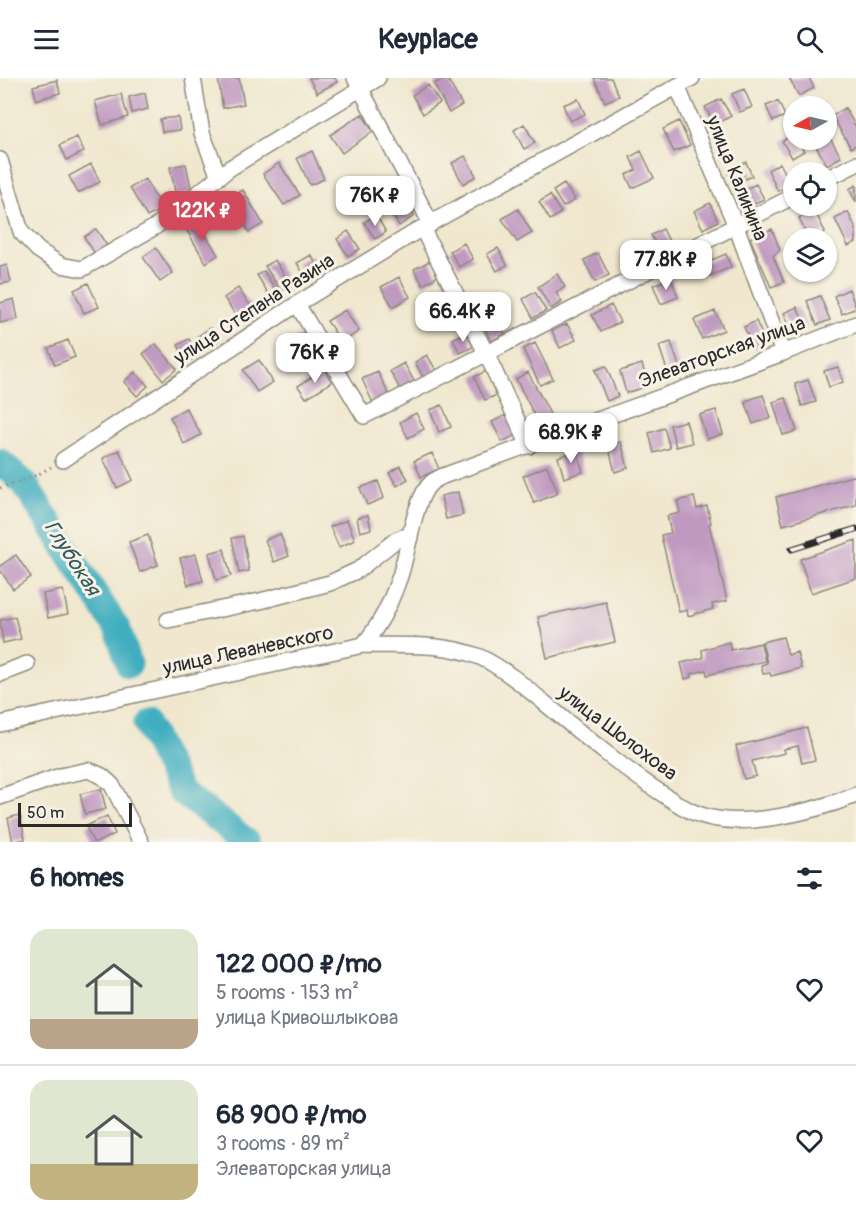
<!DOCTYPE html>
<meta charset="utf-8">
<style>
:root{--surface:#fff;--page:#f6f6f7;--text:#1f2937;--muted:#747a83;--line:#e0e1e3;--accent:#d1495b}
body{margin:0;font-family:Pangolin,sans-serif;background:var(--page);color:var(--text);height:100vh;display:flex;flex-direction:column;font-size:22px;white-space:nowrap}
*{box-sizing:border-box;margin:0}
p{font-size:20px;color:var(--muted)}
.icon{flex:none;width:33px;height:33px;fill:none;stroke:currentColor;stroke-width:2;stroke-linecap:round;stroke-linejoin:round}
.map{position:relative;height:764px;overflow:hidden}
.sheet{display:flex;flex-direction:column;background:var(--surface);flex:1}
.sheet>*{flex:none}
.needle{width:39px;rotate:262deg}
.tools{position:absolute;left:783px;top:18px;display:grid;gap:12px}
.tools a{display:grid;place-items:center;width:54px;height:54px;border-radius:50%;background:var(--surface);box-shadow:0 2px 4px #0004;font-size:30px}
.scale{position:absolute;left:18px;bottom:15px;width:114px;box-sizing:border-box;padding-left:6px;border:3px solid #2b2b2b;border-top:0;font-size:16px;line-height:21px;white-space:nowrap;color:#2b2b2b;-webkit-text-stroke:4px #f7f3e8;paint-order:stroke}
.price{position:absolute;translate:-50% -51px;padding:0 14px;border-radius:12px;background:#fff;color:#222;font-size:20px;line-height:39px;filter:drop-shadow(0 2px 3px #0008)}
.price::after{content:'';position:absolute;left:50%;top:36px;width:18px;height:14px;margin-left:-9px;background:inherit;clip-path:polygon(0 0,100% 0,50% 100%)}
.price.current{background:var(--accent);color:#fff}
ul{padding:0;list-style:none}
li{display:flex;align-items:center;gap:18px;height:150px;padding:0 30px}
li+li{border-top:2px solid var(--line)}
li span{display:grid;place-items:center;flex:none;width:168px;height:120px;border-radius:18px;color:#555}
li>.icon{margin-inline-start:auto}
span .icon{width:72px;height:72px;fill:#fffc;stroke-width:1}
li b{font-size:26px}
h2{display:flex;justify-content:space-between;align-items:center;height:72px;padding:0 30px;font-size:26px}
header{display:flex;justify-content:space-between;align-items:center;height:78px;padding:0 30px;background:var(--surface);font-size:27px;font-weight:700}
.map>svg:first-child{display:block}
</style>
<header><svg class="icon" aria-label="menu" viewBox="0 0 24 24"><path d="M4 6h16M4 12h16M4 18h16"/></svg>Keyplace<svg class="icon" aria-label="search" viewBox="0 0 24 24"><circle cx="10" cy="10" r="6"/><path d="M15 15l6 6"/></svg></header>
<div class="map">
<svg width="856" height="764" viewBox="0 0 856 764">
<rect width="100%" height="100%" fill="#f7f3e8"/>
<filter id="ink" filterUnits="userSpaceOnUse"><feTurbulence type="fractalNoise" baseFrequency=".0167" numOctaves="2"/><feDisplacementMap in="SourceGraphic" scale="12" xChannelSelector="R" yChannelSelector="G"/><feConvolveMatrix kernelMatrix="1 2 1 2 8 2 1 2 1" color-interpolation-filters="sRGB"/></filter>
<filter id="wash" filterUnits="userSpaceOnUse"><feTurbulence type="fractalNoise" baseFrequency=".008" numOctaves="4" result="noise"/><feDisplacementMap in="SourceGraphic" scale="24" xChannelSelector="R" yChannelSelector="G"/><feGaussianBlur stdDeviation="1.35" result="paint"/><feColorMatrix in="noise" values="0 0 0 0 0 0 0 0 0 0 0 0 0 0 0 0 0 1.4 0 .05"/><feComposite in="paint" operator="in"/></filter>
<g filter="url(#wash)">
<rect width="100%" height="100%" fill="#f0e7ce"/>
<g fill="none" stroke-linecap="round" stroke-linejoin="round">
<!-- river -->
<path stroke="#41aebf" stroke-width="27" d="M0 384 24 405 118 552 129 586
M146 645 181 714 248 764"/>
</g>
<g id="blocks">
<!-- building -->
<path fill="#c099c1" d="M218 0H239L244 26 223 30Z
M309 0H335L337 4 317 15Z
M445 0H447L462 27 449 35 434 6Z
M594 0H611L619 18 605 24Z
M789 0H809L814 10 799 18Z
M57 2 60 15 36 22 33 8Z
M428 7 440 25 423 36 412 17Z
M744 11 752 29 740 34 732 16Z
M145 15 148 31 132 35 129 19Z
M121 16 128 39 102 47 95 23Z
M578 21 585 36 570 43 563 27Z
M721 21 731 38 715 47 705 29Z
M778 23 785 38 773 43 766 28Z
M845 30 856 49V67L851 70 832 38Z
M362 36 373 53 342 75 330 57Z
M178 39 180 52 162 54 160 41Z
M679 43 690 67 674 74 663 51Z
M524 46 535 65 524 71 514 52Z
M794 56V62H797L804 73 792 80 782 63Z
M828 56 841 79 827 87 814 65 819 62H826Z
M77 59 84 74 67 82 60 67Z
M312 73 324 101 310 107 297 80Z
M641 73 654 100 632 110 626 97 636 92 630 79Z
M465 78 476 98 463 106 452 85Z
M746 84 752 98 735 106 729 92Z
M279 85 300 117 284 127 263 96Z
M780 85 791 107 778 113 768 92Z
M91 86 100 104 78 115 69 98Z
M186 86 192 114 176 118 170 89Z
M145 101 162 131 147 139 130 110Z
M564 106 575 122 563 129 553 113Z
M756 106 764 121 751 127 743 112Z
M856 107V124L849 111Z
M243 112 263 146 249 154 229 120Z
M400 116 414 138 399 148 385 125Z
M550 117 561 135 550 142 539 124Z
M710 125 718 143 703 151 694 133Z
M518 131 532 155 517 164 502 141Z
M815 133 825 154 819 157 821 160H808L799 140Z
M848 134 856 151V164L848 168 835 141Z
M376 137 386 154 375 161 364 144Z
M198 144 218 177 206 185 186 151Z
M96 151 108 169 96 177 84 159Z
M663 151 671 167 659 173 651 157Z
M772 151 780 172 773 178 784 204 771 209 750 160Z
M348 153 360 171 348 178 337 161Z
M464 165 473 181 459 189 450 173Z
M156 170 173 195 160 204 143 179Z
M498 170 507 187 497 193 487 176Z
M598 175 609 197 595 204 584 182Z
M726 176 731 189 707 199 702 186Z
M311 177 321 194 307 202 297 185Z
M275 182 291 208 281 214 265 188Z
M430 183 438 198 423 207 414 191Z
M7 187 11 204 0 206V189Z
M264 193 278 216 271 220 257 197Z
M557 196 565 209 556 215 562 224 551 231 538 209Z
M399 199 410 219 393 229 381 209Z
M671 200 678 219 661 226 653 207Z
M88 205 99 229 84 235 74 212Z
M238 210 252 230 238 240 224 220Z
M849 211 856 230 842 236 834 218Z
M535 214 546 233 533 240 523 221Z
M820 218 830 242 817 247 807 223Z
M14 221 18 241 0 245V225Z
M611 227 620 244 601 254 592 237Z
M797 229 806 249 792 255 784 235Z
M345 232 359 253 342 265 327 243Z
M715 233 724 252 702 261 694 242Z
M496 237 505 256 491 263 482 244Z
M756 243 766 265 754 271 744 249Z
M567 246 576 262 560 270 552 253Z
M210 250 219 262 205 272 197 259Z
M305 253 313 266 292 280 284 267Z
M466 254 473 269 460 275 453 261Z
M189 261 198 278 187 284 178 267Z
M68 262 75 279 55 287 48 270Z
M671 264 682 297 670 301 659 268Z
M535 265 553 301 540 307 523 271Z
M156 266 177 291 163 302 143 276Z
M427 277 436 292 423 299 415 284Z
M259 282 273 304 257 314 243 292Z
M404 285 414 303 400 311 390 293Z
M642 286 648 308 626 315 620 293Z
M606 288 618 318 607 323 595 292Z
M838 289 843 304 829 309 824 293Z
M324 291 332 304 306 320 298 308Z
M486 293 497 317 485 322 474 299Z
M135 294 148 308 137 318 124 304Z
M378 294 389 317 373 325 362 301Z
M528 294 551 338 538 344 516 301Z
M808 302 816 324 802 328 795 306Z
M763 317 771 340 753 346 745 323Z
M786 320 797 353 783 357 773 324Z
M442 327 451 349 439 354 430 332Z
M186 330 201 357 184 366 170 339Z
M716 332 723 356 707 361 699 337Z
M416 335 424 351 408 360 400 344Z
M506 337 516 357 502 364 492 344Z
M686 343 692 365 676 369 670 347Z
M664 350 670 370 654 375 649 355Z
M621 364 628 390 615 394 608 367Z
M119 372 133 402 117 410 103 380Z
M577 373 583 394 564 400 558 379Z
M432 375 439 391 421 399 414 383Z
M400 388 408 401 397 408 389 395Z
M547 388 558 415 534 425 523 398Z
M856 397V427L783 447 776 419Z
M378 403 384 420 367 427 360 410Z
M458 414 463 437 446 441 441 418Z
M694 419 697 431 707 428 711 445 709 446 727 523 712 526 713 531 688 538 687 532 679 534 661 457 671 455 667 438 680 435 677 423Z
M368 437 371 451 360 454 357 440Z
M347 442 355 462 339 469 330 449Z
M280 456 289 478 274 484 265 462Z
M148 457 158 487 140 494 129 464Z
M243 458 249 493 239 495 232 460Z
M856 462V500L811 515 800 481Z
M224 471 231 498 216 502 209 475Z
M196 476 203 503 188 507 180 480Z
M16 477 31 499 13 511 0 492V488Z
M63 512 68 536 48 540 43 516Z
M606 524 615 564 547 580 538 539Z
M15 539 21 561 3 565 0 542Z
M783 559 788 577 797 574 801 590 771 598 770 595 763 596 761 587 767 585 762 564Z
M729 564 731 572 761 565 765 583 707 597 706 592 691 596 692 599 685 601 681 585 703 580 702 572Z
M807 650 815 682 802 685 798 668 784 671 785 675 752 683 756 698 744 701 736 668Z
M101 711 106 731 85 736 80 716Z
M20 737 25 761 13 764 8 740Z
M107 738 115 756 98 764H93L86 748Z"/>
</g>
</g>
<g filter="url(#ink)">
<use href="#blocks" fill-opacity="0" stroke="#8e897c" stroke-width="1.5"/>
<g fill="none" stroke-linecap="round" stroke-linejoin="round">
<!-- minor casing -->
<g stroke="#8e897c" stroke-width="18">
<path id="minor" d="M193 0 202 55 219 99
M355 0 431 146
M677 8 736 148 783 275
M0 82 21 154 38 172 61 187 82 191 155 149 230 90 378 0
M826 101 856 86
M422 150 486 275 529 368
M297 226 364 338 794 118
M63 382 297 226 422 150 692 0
M168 542 260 523 330 505 358 492 396 462 403 459 410 460
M363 567C382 544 390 526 400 498 408 475 414 420 431 405 434 402 439 400 443 398L783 275 856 246
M0 596 27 586
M0 646 363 567C400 568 444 564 480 579 507 592 530 613 553 632 588 661 623 690 661 715 674 723 686 733 701 737 743 752 815 733 856 717
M0 719 60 698 89 692 102 698 112 707 141 764"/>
</g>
<!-- path -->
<path stroke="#8e897c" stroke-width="3" stroke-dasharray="1.5 4.5" stroke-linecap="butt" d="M0 410 37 397 51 389"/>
<!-- minor -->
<use href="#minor" stroke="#fff" stroke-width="15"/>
<!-- rail casing -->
<g stroke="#2b2b2b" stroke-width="7">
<path id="rail" d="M792 471 856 451"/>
</g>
<!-- rail -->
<use href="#rail" stroke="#f7f3e8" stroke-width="4.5" stroke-dasharray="14" stroke-linecap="butt"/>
</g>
</g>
<g text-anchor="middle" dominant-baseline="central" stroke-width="6" stroke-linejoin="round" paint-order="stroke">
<!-- street labels -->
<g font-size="20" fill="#2b2b2b" stroke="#f7f3e8">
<text transform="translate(737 100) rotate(68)">улица Калинина</text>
<text transform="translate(254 231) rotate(-33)">улица Степана Разина</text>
<text transform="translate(722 274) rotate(-20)">Элеваторская улица</text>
<text transform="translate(248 572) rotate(-12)">улица Леваневского</text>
<text transform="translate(618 655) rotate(37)">улица Шолохова</text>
</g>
<!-- water labels -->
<g font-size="21" font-style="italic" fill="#33595f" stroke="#f7f3e8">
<text transform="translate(72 480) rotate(57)">Глубокая</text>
</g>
</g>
</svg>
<div class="tools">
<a><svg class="needle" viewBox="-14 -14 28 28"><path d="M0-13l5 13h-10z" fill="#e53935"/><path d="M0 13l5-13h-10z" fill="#747a83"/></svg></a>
<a><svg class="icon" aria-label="locate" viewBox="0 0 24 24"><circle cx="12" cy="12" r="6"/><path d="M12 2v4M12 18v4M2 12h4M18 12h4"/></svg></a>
<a><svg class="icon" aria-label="layers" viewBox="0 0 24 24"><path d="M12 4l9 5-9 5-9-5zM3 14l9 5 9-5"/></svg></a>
</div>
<div class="scale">50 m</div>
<b class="price" style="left:375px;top:149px">76K ₽</b>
<b class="price current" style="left:202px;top:164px">122K ₽</b>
<b class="price" style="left:666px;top:213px">77.8K ₽</b>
<b class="price" style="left:463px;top:265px">66.4K ₽</b>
<b class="price" style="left:315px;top:306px">76K ₽</b>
<b class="price" style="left:571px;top:386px">68.9K ₽</b>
</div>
<section class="sheet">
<h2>6 homes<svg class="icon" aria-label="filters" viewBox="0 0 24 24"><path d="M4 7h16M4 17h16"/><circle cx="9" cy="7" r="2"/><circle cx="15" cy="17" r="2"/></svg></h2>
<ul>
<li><span style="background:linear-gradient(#dfe7d0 75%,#b9a48a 0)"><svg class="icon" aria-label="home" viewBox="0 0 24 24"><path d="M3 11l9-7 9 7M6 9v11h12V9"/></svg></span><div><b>122 000 ₽/mo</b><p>5 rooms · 153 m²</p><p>улица Кривошлыкова</p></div><svg class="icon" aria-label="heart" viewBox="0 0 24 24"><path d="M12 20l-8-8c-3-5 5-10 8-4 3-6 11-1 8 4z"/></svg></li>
<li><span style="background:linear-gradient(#dfe7d0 70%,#c2b280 0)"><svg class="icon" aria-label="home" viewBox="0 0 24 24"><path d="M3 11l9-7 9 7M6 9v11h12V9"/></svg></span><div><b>68 900 ₽/mo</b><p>3 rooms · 89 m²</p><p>Элеваторская улица</p></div><svg class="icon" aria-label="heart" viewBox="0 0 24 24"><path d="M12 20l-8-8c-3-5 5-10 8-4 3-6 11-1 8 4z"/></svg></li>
</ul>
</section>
